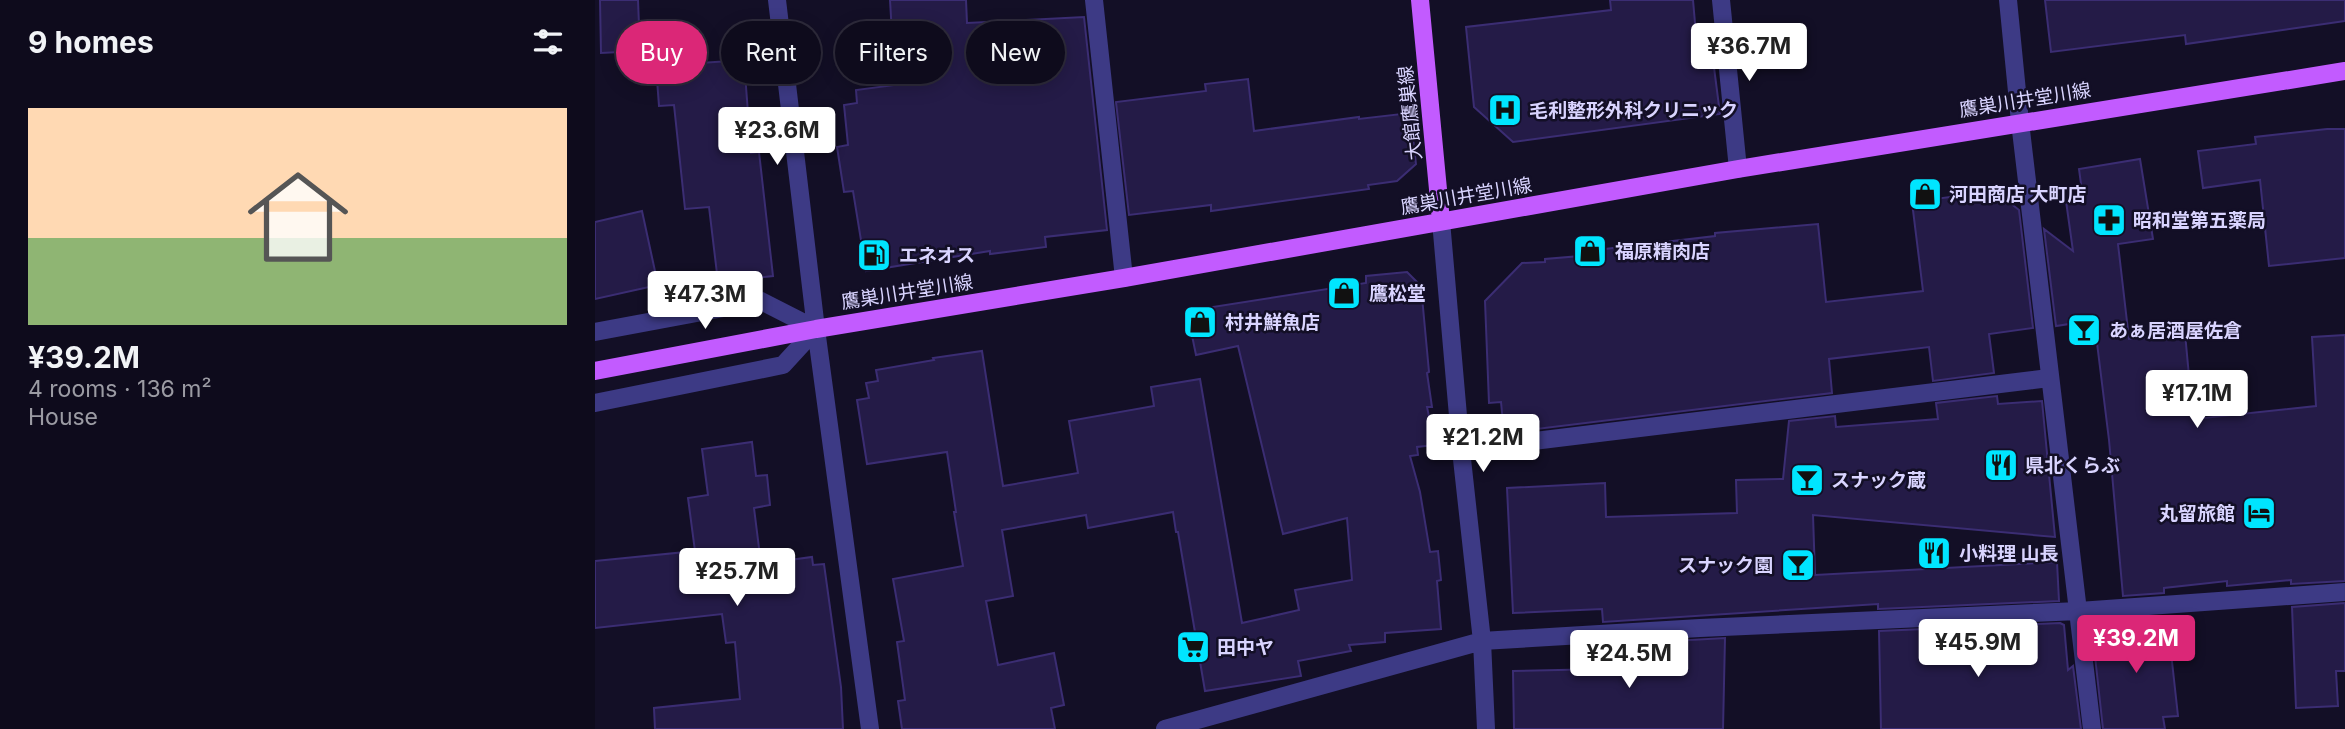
<!DOCTYPE html>
<meta charset="utf-8">
<style>
:root{--surface:#0e0b1c;--page:#171425;--text:#f1f3f6;--muted:#9b9ba3;--line:#2e2b3b;--accent:#db2777}
body{margin:0;font-family:Inter,"Noto Sans JP",sans-serif;background:var(--page);color:var(--text);height:100vh;display:flex;flex-direction:column;font-size:26px;white-space:nowrap}
*{box-sizing:border-box;margin:0}
p{font-size:23px;color:var(--muted)}
.icon{flex:none;width:38px;height:38px;fill:none;stroke:currentColor;stroke-width:2;stroke-linecap:round;stroke-linejoin:round}
.map{position:relative;flex:1;overflow:hidden}
.sheet{display:flex;flex-direction:column;background:var(--surface);width:595px}
.sheet>*{flex:none}
.hud{position:absolute;left:21px;top:21px;width:665px;height:63px;display:flex;gap:14px}
.price{position:absolute;translate:-50% -60px;padding:0 16px;border-radius:7px;background:#fff;color:#222;font-size:23px;line-height:46px;filter:drop-shadow(0 2px 4px #0008)}
.price::after{content:'';position:absolute;left:50%;top:42px;width:21px;height:16px;margin-left:-10px;background:inherit;clip-path:polygon(0 0,100% 0,50% 100%)}
.price.on{background:var(--accent);color:#fff}
ul{padding:0;list-style:none}
li{display:grid;align-content:center;gap:14px;height:371px;padding:0 28px}
li+li{border-top:2px solid var(--line)}
li span{display:grid;place-items:center;height:217px;border-radius:0px;color:#555}
li>.icon{margin-inline-start:auto}
span .icon{width:126px;height:126px;fill:#fffc;stroke-width:1}
li b{font-size:30px}
h2{display:flex;justify-content:space-between;align-items:center;height:84px;padding:0 28px;font-size:30px}
.chip{padding:0 24px;border-radius:32px;background:var(--surface);box-shadow:0 4px 18px #0003,0 0 0 2px var(--line);font-size:24px;line-height:63px}
.chip.on{background:var(--accent);color:#fff}
main{display:flex;flex:1;min-height:0}
.map>svg:first-child{display:block}
</style>
<main>
<section class="sheet">
<h2>9 homes<svg class="icon" aria-label="filters" viewBox="0 0 24 24"><path d="M4 7h16M4 17h16"/><circle cx="9" cy="7" r="2"/><circle cx="15" cy="17" r="2"/></svg></h2>
<ul>
<li><span style="background:linear-gradient(#ffd9b3 60%,#8fb573 0)"><svg class="icon" aria-label="home" viewBox="0 0 24 24"><path d="M3 11l9-7 9 7M6 9v11h12V9"/></svg></span><div><b>¥39.2M</b><p>4 rooms · 136 m²</p><p>House</p></div></li>
</ul>
</section>
<div class="map">
<svg width="1750" height="729" viewBox="0 0 1750 729">
<rect width="100%" height="100%" fill="#130f26"/>
<!-- building -->
<path fill="#241b47" stroke="#3b2d73" stroke-width="2" d="M5 0H43L45 51 6 53Z
M295 0H371L372 23 489 17 512 230 450 237 451 247 395 254V251L271 271 258 191 249 192 242 147 253 145 249 105 262 103 261 90 300 85Z
M1015 0H1098L1102 46 1116 44 1125 114 918 142 879 107 871 27 1016 10Z
M1450 0H1750V21L1591 44 1590 35 1456 52Z
M149 60 156 153 164 152 178 276 123 282 114 207 90 209 79 105 64 106 61 66Z
M653 79 659 131 764 117V119L815 113 821 164 802 181 773 185 774 189 616 211V205L534 215 521 102 611 91 610 84Z
M1732 129H1750V258L1674 266 1665 180 1608 188 1603 151 1661 144 1660 137Z
M1545 159 1558 239 1523 244 1534 339 1590 333 1595 387 1605 386 1609 418 1721 406 1717 337 1750 335V581L1696 584V580L1632 586V581L1569 588V593L1528 596 1514 440 1502 343 1484 345 1481 323 1461 326 1449 229 1478 251 1471 201 1488 199 1484 169Z
M1400 191 1424 210 1438 328 1394 334 1399 373 1338 381 1334 347 1234 359 1237 393 909 433 906 402 894 403 890 301 927 263 950 262V259L985 256V252L1120 236V233L1223 224 1231 302 1328 291 1317 202Z
M47 211 63 285 0 299V222Z
M812 272 826 286 834 372 832 373 837 407H832L840 445 822 447 823 455 815 456 825 492 835 552 843 551 846 580 842 581 846 629 790 633V642L754 645 756 651 703 661 706 676 610 691 583 532H581L578 512 493 528 491 515 407 530 418 596 391 601 403 665 459 653 469 705 456 708 460 729H307L303 701 310 700 302 642 309 641 298 579 368 566 359 512H361L352 452 272 464 262 400 274 398 271 383 283 381 281 370 339 360 338 358 387 351 408 486 483 473 474 421 559 406 556 387 605 379 647 623 704 610 700 590 757 580 752 518 688 534 643 346 601 355 592 311 771 283V276Z
M1402 396 1403 404 1447 401 1460 537 1218 515 1220 575 1462 562 1464 601 1283 609V604L1008 622 1007 609 918 613 912 488 1010 483 1011 517 1142 513 1141 480 1188 479 1194 421 1240 416 1241 427 1343 419 1341 403Z
M157 442 161 476 172 475 175 505 159 508 166 564 217 557 218 565 229 564 246 687 248 729H60L59 708 145 699 140 642 131 643 127 614 0 628V561L100 551 93 498 113 495 107 449Z
M1750 603V671H1741L1743 706 1701 708 1697 607Z
M1572 616 1583 716 1568 717 1570 729H1508L1499 647 1530 619Z
M1465 623 1469 625 1473 670 1478 666 1486 729H1286L1284 631Z
M1130 638 1128 729H919L918 671 1009 669 1008 645Z"/>
<g fill="none" stroke-linecap="round" stroke-linejoin="round">
<!-- minor -->
<path stroke="#3d3a85" stroke-width="18" d="M182 0 221 329 275 729
M499 0 529 278
M1126 0 1143 169
M1413 0 1425 122 1497 729
M846 221 866 450 887 641 891 729
M0 332 166 301 221 329
M0 403 188 365 221 329
M866 450 1454 378
M570 729 887 641 1105 628 1484 611 1750 592"/>
<!-- major -->
<path stroke="#c25bff" stroke-width="18" d="M825 0 846 221
M0 371 221 329 529 278 1143 169 1750 71"/>
</g>
<!-- icons -->
<defs>
<g id="hospital-square" transform="scale(1.75)"><rect x="-9" y="-9" width="18" height="18" rx="4" fill="#00e5ff" stroke="#130f26"/><path d="M-5-5h3v3.5h4V-5h3V5h-3V1.5h-4V5h-3Z" fill="#111"/></g>
<g id="shop-square" transform="scale(1.75)"><rect x="-9" y="-9" width="18" height="18" rx="4" fill="#00e5ff" stroke="#130f26"/><path d="M-5-2.5h2.3a2.7 3.5 0 0 1 5.4 0H5L5.5 6h-11ZM-1.5-2.5h3a1.5 2.3 0 0 0-3 0Z" fill="#111"/></g>
<g id="pharmacy-square" transform="scale(1.75)"><rect x="-9" y="-9" width="18" height="18" rx="4" fill="#00e5ff" stroke="#130f26"/><path d="M-2-6h4v4h4v4h-4v4h-4v-4h-4v-4h4Z" fill="#111"/></g>
<g id="fuel-square" transform="scale(1.75)"><rect x="-9" y="-9" width="18" height="18" rx="4" fill="#00e5ff" stroke="#130f26"/><path d="M-5.5-6h7V0h2V4h1.3V-2.5L3-4.5l.8-.8L6-3V5H2.5V1h-1V6h-7ZM-4.2-4.7v3.2H.2V-4.7Z" fill="#111"/></g>
<g id="bar-square" transform="scale(1.75)"><rect x="-9" y="-9" width="18" height="18" rx="4" fill="#00e5ff" stroke="#130f26"/><path d="M-6-5H6L.8 .8V4.5H3.5V6h-7V4.5H-.8V.8Z" fill="#111"/></g>
<g id="restaurant-square" transform="scale(1.75)"><rect x="-9" y="-9" width="18" height="18" rx="4" fill="#00e5ff" stroke="#130f26"/><path d="M-5-6h1v4h1v-4h1v4h1v-4h1v5L-1.5 .5V6h-2V.5L-5-1ZM5-6V6H3V1.5H1.5Q1.5-4 5-6Z" fill="#111"/></g>
<g id="hotel-square" transform="scale(1.75)"><rect x="-9" y="-9" width="18" height="18" rx="4" fill="#00e5ff" stroke="#130f26"/><path d="M-6-4.5h1.5V1H6V5H4.5V3h-9V5H-6ZM-4 0a1.8 1.8 0 1 1 3.6 0ZM.5 0V-2.5h3Q6-2.5 6 0Z" fill="#111"/></g>
<g id="supermarket-square" transform="scale(1.75)"><rect x="-9" y="-9" width="18" height="18" rx="4" fill="#00e5ff" stroke="#130f26"/><path d="M-6-5.5h2.5l.6 2H6L4.5 2H-2.5L-4.4-4H-6ZM-1.5 3.2a1.3 1.3 0 1 0 .1 0ZM3 3.2a1.3 1.3 0 1 0 .1 0Z" fill="#111"/></g>
</defs>
<g fill-rule="evenodd">
<use href="#hospital-square" x="910" y="110"/>
<use href="#shop-square" x="1330" y="194"/>
<use href="#pharmacy-square" x="1514" y="220"/>
<use href="#shop-square" x="995" y="251"/>
<use href="#fuel-square" x="279" y="255"/>
<use href="#shop-square" x="749" y="293"/>
<use href="#shop-square" x="605" y="322"/>
<use href="#bar-square" x="1489" y="330"/>
<use href="#restaurant-square" x="1406" y="465"/>
<use href="#bar-square" x="1212" y="480"/>
<use href="#hotel-square" x="1664" y="513"/>
<use href="#restaurant-square" x="1339" y="553"/>
<use href="#bar-square" x="1203" y="565"/>
<use href="#supermarket-square" x="598" y="647"/>
</g>
<g text-anchor="middle" dominant-baseline="central" stroke-width="5" stroke-linejoin="round" paint-order="stroke">
<!-- street labels -->
<g font-size="19" fill="#d9d4ff" stroke="#130f26">
<text transform="translate(1430 100) rotate(-9)">鷹巣川井堂川線</text>
<text transform="translate(815 113) rotate(-96)">大館鷹巣線</text>
<text transform="translate(871 196) rotate(-10)">鷹巣川井堂川線</text>
<text transform="translate(312 292) rotate(-9)">鷹巣川井堂川線</text>
</g>
<!-- poi labels -->
<g font-size="19" font-weight="bold" fill="#d9d4ff" stroke="#130f26" text-anchor="start">
<text x="934" y="110">毛利整形外科クリニック</text>
<text x="1354" y="194">河田商店 大町店</text>
<text x="1538" y="220">昭和堂第五薬局</text>
<text x="1020" y="251">福原精肉店</text>
<text x="304" y="255">エネオス</text>
<text x="774" y="293">鷹松堂</text>
<text x="630" y="322">村井鮮魚店</text>
<text x="1514" y="330">あぁ居酒屋佐倉</text>
<text x="1430" y="465">県北くらぶ</text>
<text x="1236" y="480">スナック蔵</text>
<text x="1640" y="513" text-anchor="end">丸留旅館</text>
<text x="1364" y="553">小料理 山長</text>
<text x="1178" y="565" text-anchor="end">スナック園</text>
<text x="622" y="647">田中ヤ</text>
</g>
</g>
</svg>
<b class="price" style="left:1154px;top:83px">¥36.7M</b>
<b class="price" style="left:182px;top:167px">¥23.6M</b>
<b class="price" style="left:110px;top:331px">¥47.3M</b>
<b class="price" style="left:1602px;top:430px">¥17.1M</b>
<b class="price" style="left:888px;top:474px">¥21.2M</b>
<b class="price" style="left:142px;top:608px">¥25.7M</b>
<b class="price on" style="left:1541px;top:675px">¥39.2M</b>
<b class="price" style="left:1383px;top:679px">¥45.9M</b>
<b class="price" style="left:1034px;top:690px">¥24.5M</b>
<div class="hud">
<a class="chip on">Buy</a>
<a class="chip">Rent</a>
<a class="chip">Filters</a>
<a class="chip">New</a>
</div>
</div>
</main>
